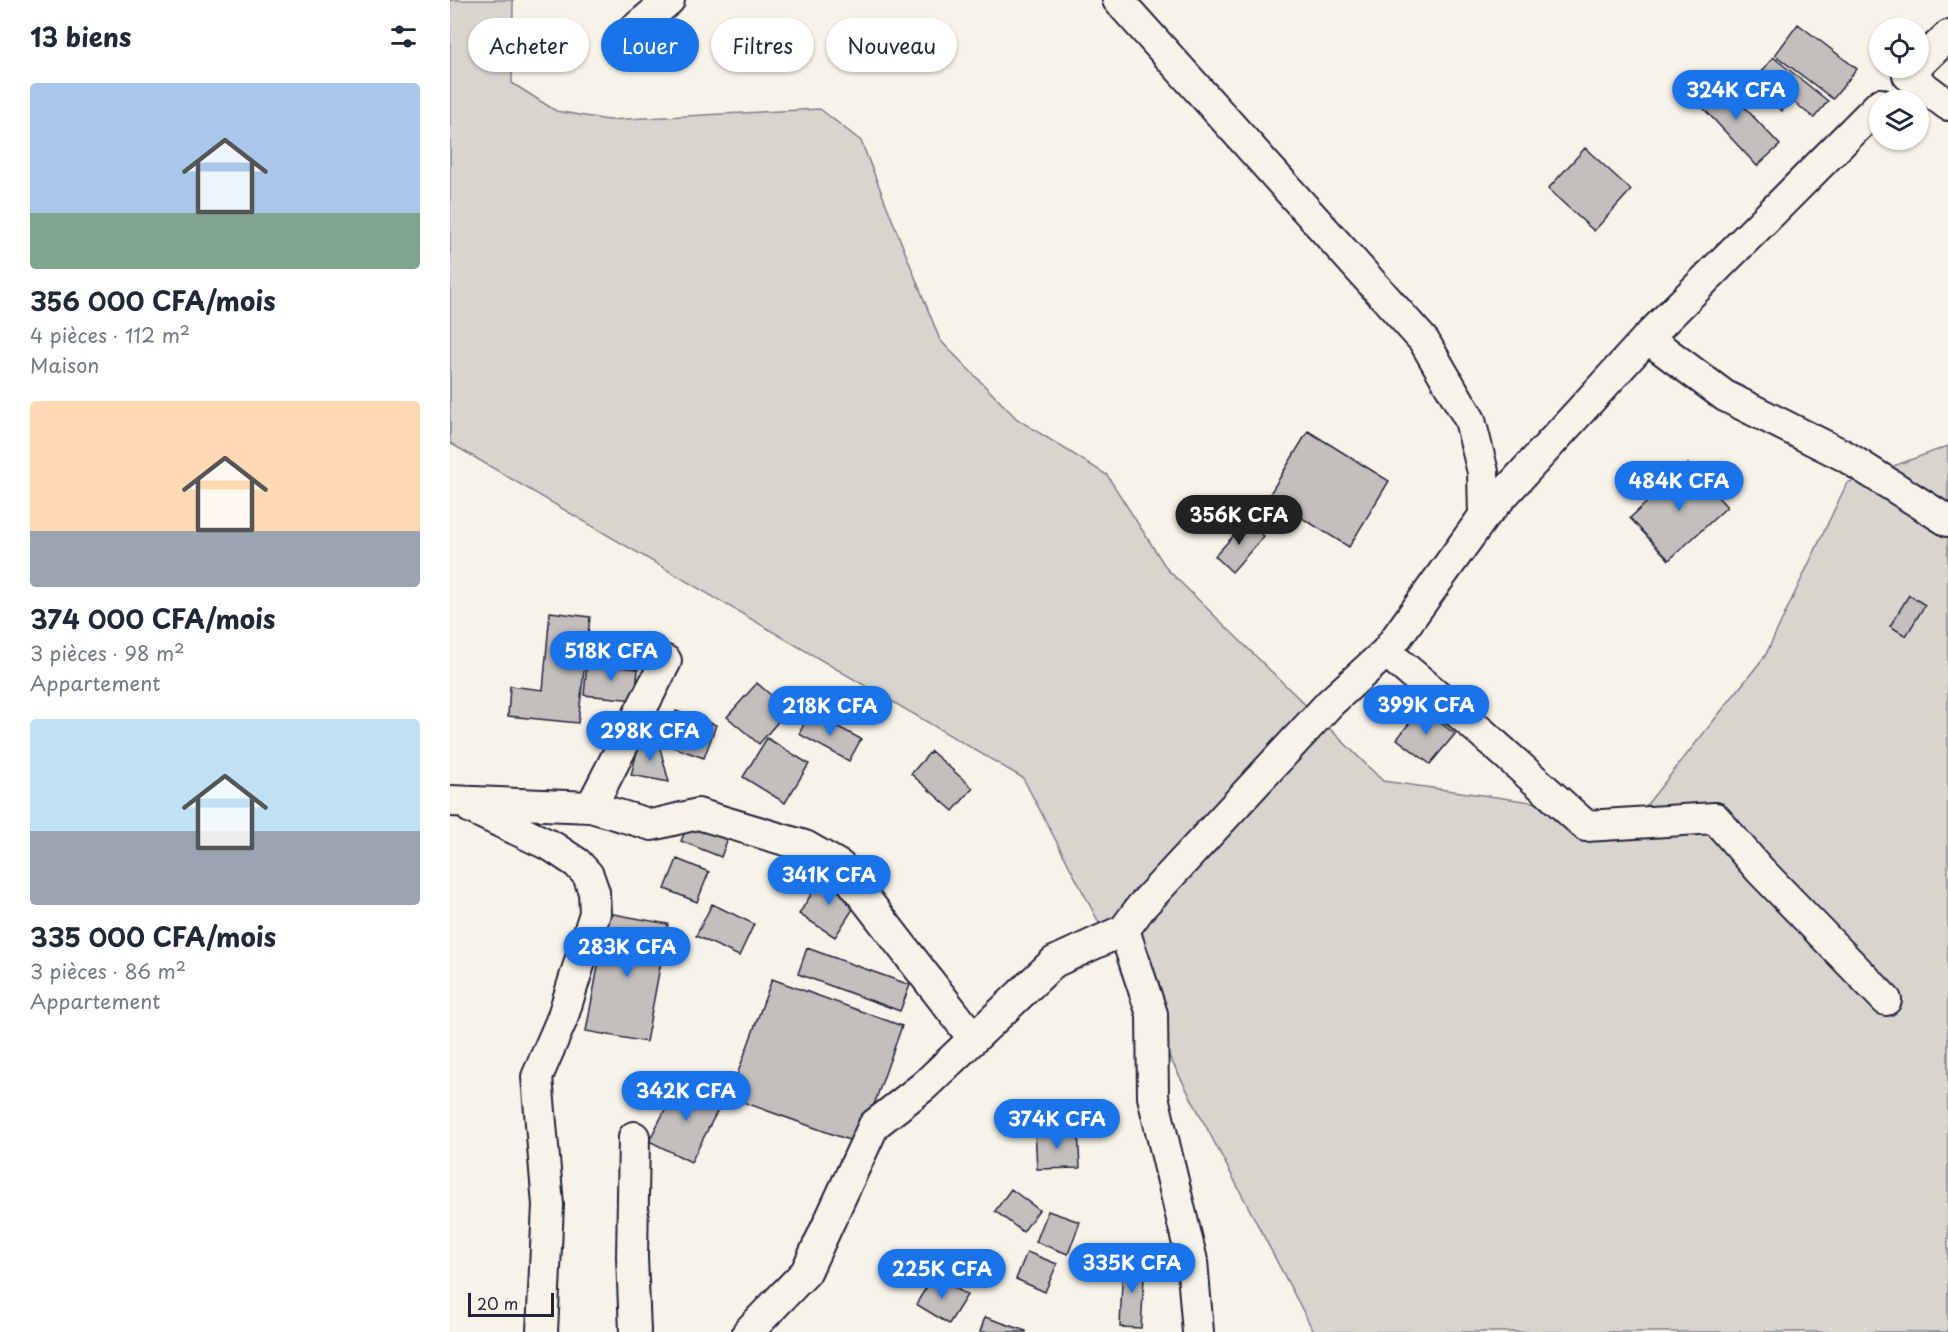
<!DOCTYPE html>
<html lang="fr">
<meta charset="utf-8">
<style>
:root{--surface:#fff;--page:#f2f2f3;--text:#1f2937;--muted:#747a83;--accent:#1a73e8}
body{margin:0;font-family:"Playpen Sans",sans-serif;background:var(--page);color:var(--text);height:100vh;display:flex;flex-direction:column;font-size:22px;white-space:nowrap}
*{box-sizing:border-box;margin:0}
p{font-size:20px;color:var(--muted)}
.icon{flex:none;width:33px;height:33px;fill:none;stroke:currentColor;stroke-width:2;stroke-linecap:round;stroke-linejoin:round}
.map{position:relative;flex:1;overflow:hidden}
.side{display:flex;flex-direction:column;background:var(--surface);width:450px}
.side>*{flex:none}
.banner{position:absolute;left:18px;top:18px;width:570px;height:54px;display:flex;gap:12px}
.fabs{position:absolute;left:1419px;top:18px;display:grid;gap:12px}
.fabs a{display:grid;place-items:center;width:60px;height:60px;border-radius:50%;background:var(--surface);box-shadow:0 2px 4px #0004;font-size:30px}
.scale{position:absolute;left:18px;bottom:15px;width:86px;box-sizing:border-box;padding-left:6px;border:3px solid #22223b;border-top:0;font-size:16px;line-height:21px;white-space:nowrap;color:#22223b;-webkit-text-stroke:4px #f7f3e8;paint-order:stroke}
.price{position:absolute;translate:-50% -51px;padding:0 14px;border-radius:21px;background:var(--accent);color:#fff;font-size:20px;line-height:39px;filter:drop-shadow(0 2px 3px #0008)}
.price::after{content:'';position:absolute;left:50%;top:36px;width:18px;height:14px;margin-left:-9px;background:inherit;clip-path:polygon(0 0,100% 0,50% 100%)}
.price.on{background:#222;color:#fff}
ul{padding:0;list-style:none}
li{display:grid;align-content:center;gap:12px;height:318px;padding:0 30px}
li span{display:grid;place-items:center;height:186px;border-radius:6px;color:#555}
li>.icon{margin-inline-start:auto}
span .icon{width:108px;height:108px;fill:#fffc;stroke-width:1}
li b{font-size:26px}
h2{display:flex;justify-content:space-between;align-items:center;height:72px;padding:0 30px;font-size:26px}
.tag{padding:0 21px;border-radius:27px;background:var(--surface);box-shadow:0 2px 4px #0004;font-size:21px;line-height:54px}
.tag.on{background:var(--accent);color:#fff}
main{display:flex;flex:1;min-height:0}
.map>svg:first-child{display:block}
</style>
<main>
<section class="side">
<h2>13 biens<svg class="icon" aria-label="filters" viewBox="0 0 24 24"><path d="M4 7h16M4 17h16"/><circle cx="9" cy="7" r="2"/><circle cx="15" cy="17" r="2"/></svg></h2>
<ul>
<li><span style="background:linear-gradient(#a9c7e8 70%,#7fa58c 0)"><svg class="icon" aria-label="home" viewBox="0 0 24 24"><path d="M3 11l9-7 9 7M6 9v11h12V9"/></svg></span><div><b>356 000 CFA/mois</b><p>4 pièces · 112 m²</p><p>Maison</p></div></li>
<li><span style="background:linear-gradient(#ffd9b3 70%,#9aa5b1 0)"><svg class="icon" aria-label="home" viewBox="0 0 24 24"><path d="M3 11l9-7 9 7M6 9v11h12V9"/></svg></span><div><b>374 000 CFA/mois</b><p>3 pièces · 98 m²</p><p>Appartement</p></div></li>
<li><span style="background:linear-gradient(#bfe0f5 60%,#9aa5b1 0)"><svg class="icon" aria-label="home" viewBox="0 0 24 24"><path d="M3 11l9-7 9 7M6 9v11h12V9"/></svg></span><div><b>335 000 CFA/mois</b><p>3 pièces · 86 m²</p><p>Appartement</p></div></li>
</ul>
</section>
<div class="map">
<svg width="1498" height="1332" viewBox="0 0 1498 1332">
<rect width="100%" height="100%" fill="#f7f3e8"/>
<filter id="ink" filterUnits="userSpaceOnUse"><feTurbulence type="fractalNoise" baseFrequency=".0167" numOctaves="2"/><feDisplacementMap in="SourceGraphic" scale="12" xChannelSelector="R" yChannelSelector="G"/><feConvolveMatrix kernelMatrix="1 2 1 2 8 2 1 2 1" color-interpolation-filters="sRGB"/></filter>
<g filter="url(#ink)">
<!-- green -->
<path fill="#d8d5cf" stroke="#7d7c85" stroke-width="1.5" d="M0 0H63L62 83 106 111 158 120 370 109 411 141 490 340 567 419 657 475 717 569 933 781 1187 817 1315 656 1397 483 1498 446V1332H864L573 778 0 443Z"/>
<!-- building -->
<path fill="#c2bfbd" stroke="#22223b" stroke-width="1.5" d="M1348 24 1407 69 1383 99 1325 55Z
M1323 57 1378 101 1364 118 1341 100 1332 111 1301 86Z
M1265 76 1330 145 1307 166 1243 97Z
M1135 148 1181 190 1144 231 1098 189Z
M858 431 939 481 899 547 818 497Z
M1238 464 1277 507 1219 560 1180 518Z
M797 521 814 536 782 572 765 556Z
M1459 595 1475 605 1456 636 1440 626Z
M100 612 140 617 128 723 58 716 60 686 93 690Z
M137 664 188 669 185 700 134 695Z
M307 683 338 710 309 744 277 717Z
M971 708 1005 734 980 764 947 739Z
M226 711 266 725 254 758 214 744Z
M360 712 411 739 399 761 349 734Z
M207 737 219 782 181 775 189 744Z
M317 738 359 764 335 803 293 777Z
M481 751 523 788 503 811 461 774Z
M240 820 279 835 271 857 231 841Z
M227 859 259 872 247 902 215 889Z
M373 875 410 898 385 937 349 914Z
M262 904 304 924 289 956 246 936Z
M158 913 218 924 196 1042 136 1031Z
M357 948 460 985 450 1011 348 974Z
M322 979 452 1026 410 1144 279 1097Z
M230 1081 272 1102 241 1162 199 1141Z
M628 1130 630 1168 587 1169 585 1131Z
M561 1189 589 1210 573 1232 545 1211Z
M598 1211 630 1222 618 1254 586 1242Z
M577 1252 607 1264 595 1292 566 1279Z
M673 1260 695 1262 691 1328 670 1327Z
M484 1275 517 1295 499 1324 466 1304Z
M535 1317 576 1331V1332H530Z"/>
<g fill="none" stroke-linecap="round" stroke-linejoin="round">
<!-- minor casing -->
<g stroke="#22223b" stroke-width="34">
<path id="minor" d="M668 0 974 341 1020 420 1033 472 1034 516
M171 41 219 0
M1468 65 1498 36
M1458 75 1498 105
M1197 338 1275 396 1395 456 1498 521
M936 652 1031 732 1136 826 1265 818 1309 869 1436 1000
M0 801 141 807 202 825 248 814 355 846 390 866 523 1038
M141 807 216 661
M21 808 103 847 127 863 138 875 144 892 145 913 112 1019 87 1077 98 1205 92 1332
M674 930 702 1014 703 1097 742 1261 748 1332
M184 1137 182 1257 185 1332
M298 1332 356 1272 424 1125 474 1086 604 962 674 930 691 907 880 703 936 652 1034 516 1197 338 1430 104"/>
</g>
<!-- minor -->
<use href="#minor" stroke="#f7f3e8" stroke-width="30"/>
</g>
</g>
</svg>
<div class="fabs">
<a><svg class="icon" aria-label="locate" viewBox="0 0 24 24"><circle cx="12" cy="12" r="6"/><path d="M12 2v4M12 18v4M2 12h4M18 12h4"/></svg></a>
<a><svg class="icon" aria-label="layers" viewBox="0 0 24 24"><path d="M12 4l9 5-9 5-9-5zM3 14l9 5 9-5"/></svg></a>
</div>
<div class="scale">20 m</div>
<b class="price" style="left:1286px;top:121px">324K CFA</b>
<b class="price" style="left:1229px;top:512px">484K CFA</b>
<b class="price on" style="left:789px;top:546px">356K CFA</b>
<b class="price" style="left:161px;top:682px">518K CFA</b>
<b class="price" style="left:976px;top:736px">399K CFA</b>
<b class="price" style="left:380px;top:737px">218K CFA</b>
<b class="price" style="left:200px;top:762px">298K CFA</b>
<b class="price" style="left:379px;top:906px">341K CFA</b>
<b class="price" style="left:177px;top:978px">283K CFA</b>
<b class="price" style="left:236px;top:1122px">342K CFA</b>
<b class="price" style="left:607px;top:1150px">374K CFA</b>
<b class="price" style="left:682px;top:1294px">335K CFA</b>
<b class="price" style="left:492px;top:1300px">225K CFA</b>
<div class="banner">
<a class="tag">Acheter</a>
<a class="tag on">Louer</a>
<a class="tag">Filtres</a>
<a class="tag">Nouveau</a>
</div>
</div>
</main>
